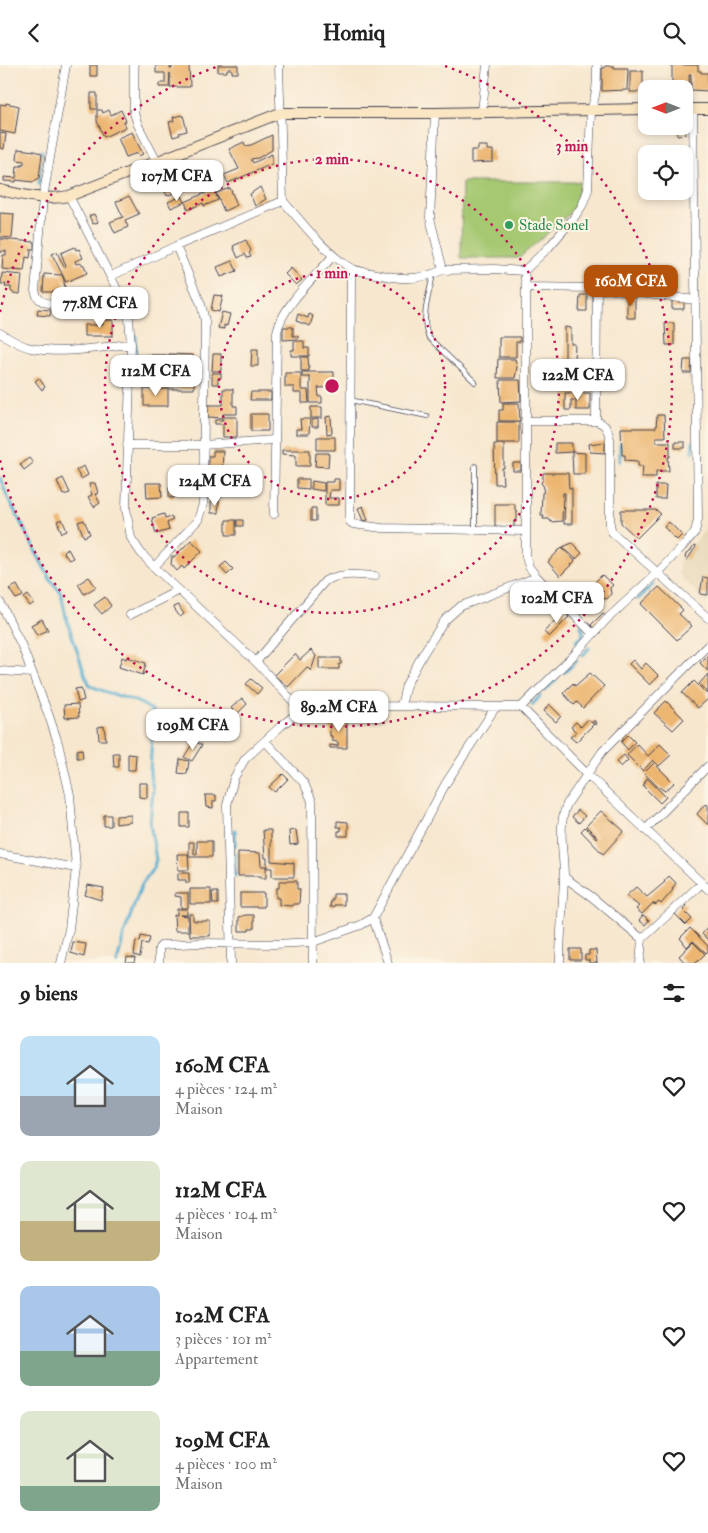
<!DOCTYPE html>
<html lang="fr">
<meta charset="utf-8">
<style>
:root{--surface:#fff;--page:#f6f6f6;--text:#222;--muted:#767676;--accent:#b45309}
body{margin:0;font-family:"IM FELL Double Pica",serif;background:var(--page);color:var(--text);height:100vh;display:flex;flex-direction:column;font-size:19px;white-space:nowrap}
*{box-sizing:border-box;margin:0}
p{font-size:16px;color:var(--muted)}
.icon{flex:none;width:28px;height:28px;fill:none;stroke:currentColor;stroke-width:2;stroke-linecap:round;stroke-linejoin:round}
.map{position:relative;height:898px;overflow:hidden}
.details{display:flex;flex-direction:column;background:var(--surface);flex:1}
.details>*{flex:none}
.needle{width:32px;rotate:270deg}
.tools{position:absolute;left:638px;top:15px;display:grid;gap:10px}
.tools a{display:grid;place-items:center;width:55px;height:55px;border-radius:10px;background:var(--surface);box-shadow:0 2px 8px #0003;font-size:25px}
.price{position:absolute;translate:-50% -42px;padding:0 11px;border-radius:10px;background:#fff;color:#222;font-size:16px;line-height:32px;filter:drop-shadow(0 1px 2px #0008)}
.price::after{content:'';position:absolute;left:50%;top:30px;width:15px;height:11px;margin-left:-8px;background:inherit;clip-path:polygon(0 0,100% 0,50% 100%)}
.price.selected{background:var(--accent);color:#fff}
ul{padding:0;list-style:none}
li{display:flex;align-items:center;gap:15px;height:125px;padding:0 20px}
li span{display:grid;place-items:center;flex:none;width:140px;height:100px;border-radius:10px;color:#555}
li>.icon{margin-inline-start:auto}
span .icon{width:60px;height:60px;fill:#fffc;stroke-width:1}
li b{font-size:21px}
h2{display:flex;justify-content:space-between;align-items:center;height:60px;padding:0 20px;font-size:21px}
header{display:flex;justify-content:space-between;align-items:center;height:65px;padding:0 20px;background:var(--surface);font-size:22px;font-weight:700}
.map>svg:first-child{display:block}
</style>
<header><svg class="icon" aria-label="back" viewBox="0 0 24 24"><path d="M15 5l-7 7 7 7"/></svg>Homiq<svg class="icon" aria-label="search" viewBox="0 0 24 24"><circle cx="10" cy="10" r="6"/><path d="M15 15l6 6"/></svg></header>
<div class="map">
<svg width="708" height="898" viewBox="0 0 708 898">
<rect width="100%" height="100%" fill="#fcf5e5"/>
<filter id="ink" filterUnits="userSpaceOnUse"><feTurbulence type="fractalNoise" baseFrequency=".02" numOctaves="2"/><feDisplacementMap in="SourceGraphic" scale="10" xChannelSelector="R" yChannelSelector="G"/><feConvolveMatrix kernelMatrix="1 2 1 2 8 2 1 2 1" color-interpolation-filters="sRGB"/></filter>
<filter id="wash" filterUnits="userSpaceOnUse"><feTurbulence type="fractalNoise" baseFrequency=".0096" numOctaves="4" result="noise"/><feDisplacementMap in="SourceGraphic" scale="20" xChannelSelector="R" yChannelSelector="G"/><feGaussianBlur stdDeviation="1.12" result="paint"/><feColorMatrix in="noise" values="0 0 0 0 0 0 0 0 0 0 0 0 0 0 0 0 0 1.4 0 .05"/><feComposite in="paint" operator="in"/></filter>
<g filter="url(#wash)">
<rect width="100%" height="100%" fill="#f7e7cf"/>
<!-- built -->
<path fill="#e8d9ba" d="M708 447V539L678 509 680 496 705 465Z"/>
<!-- garden -->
<path fill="#a5c871" stroke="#647556" d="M462 117H580L575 141 565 153 519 193H461Z"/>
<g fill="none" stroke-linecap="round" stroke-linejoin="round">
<!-- stream -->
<path stroke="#53aed1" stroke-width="3" d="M39 119 42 86
M136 271V301
M620 379V396
M692 387 693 377
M0 413 8 433 50 514 61 528 66 552 85 610 90 620C108 631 138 632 153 647L150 709 153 724 150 758 156 795 153 803 141 821 124 869 117 898
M638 534 653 519
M576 577 582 572 583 566 581 561
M583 590 589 583
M565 607 577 596
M545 626 556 615
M532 640 540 631
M235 765V781
M235 788V812"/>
</g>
<g id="blocks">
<!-- building -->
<path fill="#ecb56f" d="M90 0H97V11H90Z
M156 0H170V4H172V0H189L190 22H170V8L169 22H159V18H165V8H156Z
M218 0H238V8H232V4H227V7H218Z
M672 0H698V6H701V8H708V26L691 25V9H689L690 31H684V24H672Z
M605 1H614V3H628L627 25 602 26V3H605Z
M630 6H643V27H630Z
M91 28H97V44H91Z
M6 38 19 41 15 69 0 66V39L6 40Z
M97 45H102L103 48 109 45 111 50 121 45 126 56 124 57 126 62 104 72 97 56Z
M183 50 187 66 179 68 180 70 173 72 169 57 174 56 173 52Z
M684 54H685L686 69 677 70 676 61H684Z
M132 67 143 89 138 91 137 88 126 92 118 73Z
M0 68 6 69 4 84 0 83Z
M272 70V85L258 93 251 94 253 98 272 89V99L228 118 224 110 239 104 229 84 244 77 245 81 251 80Z
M478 81H487V85H493V97L471 98V85H478Z
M18 84 35 86 42 89 39 113 33 117 16 115V117L4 116V112L16 113 17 101H22V99H24V96L17 95Z
M172 107 180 125 167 131 160 116 169 112 168 109Z
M260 122 266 134 255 141 250 129Z
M230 123 237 140 224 146 216 128Z
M214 124 218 135 204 141 203 138 188 145 185 137Z
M129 131 139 149 125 155 128 162 115 168 110 157 123 152 116 137Z
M182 131 185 137 171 143 168 137Z
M0 148 14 149 12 173 0 172Z
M94 149 98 157 93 159 89 151Z
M0 174 34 177V184H31L30 193 26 192 24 206 2 204 3 190H6V186H2L0 189Z
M246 175 251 186 249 188 251 192 247 193 245 189 238 193 233 181Z
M75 182 76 185 79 184 83 193 75 196 76 199 79 198 84 200 87 208 66 217 52 189 57 187 64 202 66 201 61 188Z
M232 196 237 206 221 212 217 202Z
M291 203 302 215 296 220 285 209Z
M2 208 22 210 20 229 13 228 11 226V222H5L6 219H1Z
M44 209 62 210 64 215 65 227H70L78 246 68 247 59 227H43Z
M214 230 223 231 219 247 211 245Z
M580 230H587V246H579Z
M627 230H635V253H627Z
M672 236H684V244H672Z
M38 244 51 245 50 251 37 250Z
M222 247 230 249 227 261 224 260V264L218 263Z
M298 249 308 253 309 249 313 251 310 261 296 256Z
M103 255H113V271H84V260H103Z
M665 258H674V280H666Z
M283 262H293V271H298V274L283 275Z
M565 262 571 263V279H575L574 295H565Z
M499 272H520V277H516V292H499Z
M294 276H304V283H309V291H291V285H294Z
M252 284H258V301H251Z
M169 289 193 290V306H174V319L176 308 194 307V324H169Z
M213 289H221V306H212Z
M144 290H167V304H144Z
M301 292H308L309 306H301Z
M498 294H515L517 302 515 313H497Z
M684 295H692L691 308H683Z
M584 296V319L567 320V297Z
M302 307H334V318H339V322L318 323 319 332H322V338H310V312H302Z
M212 308H221V313H218V319H212Z
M285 308H301V323L302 325H308L309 338H302V328H294V322H285Z
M39 313 45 322 42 325 35 316Z
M500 315H520L521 336 501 337Z
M144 324H168V341H144Z
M223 324H233V341H237V349H223V352H237V372H223V359H215V355H223V353L208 352V340H223Z
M251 327H271V335H250Z
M565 328H590V345H576V335H571V345H565Z
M503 338H519L520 356H499V345H503Z
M311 342H322V353H311Z
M251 349H268V366H251Z
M657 350H664L665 372H656V377H670V392H668L669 406H656V412H642L643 401H638V396L625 395V390H622L621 363H656Z
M331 351 332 368 327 369 326 352Z
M300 354H310L309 369H296V364H301Z
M318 354V362H312V355Z
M497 357H519V378H497Z
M317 372H335V385H317Z
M605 377V388L590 387 589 379Z
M675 377H685V383H675Z
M555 378H572V387L555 388Z
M494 379H504V403H502L503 419H495Z
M282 385H310V401H296V390L282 389Z
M213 386H223L222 409 237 410V411H239V407L248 406 251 417H221L222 432H215L214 417H208V391H213Z
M572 387 585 388V409H573Z
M316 388H329L328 402 315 401Z
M29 393 33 398 24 405 20 399Z
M513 398H521V406H513Z
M84 401 88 410 81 414 76 405Z
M543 408H568L569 423H572V459H564L565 428H563L562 456 551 457 549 454H543L544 450H541L542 428H543L544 422 541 418 543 414Z
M63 413 70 428 63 430 57 416Z
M297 414H309V424L297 423Z
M334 414H339V425H330L329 433H339V440H325V417H334Z
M312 416 324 418V426L311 424Z
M95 418 98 428 95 429 100 438 94 442 88 432 92 430 89 419Z
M146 418H161L162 432 147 433Z
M176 418H190V429H176Z
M656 420H666L665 434H656Z
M169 421 173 422 174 433H169Z
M219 435 218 448H211V436Z
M495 439H515V446L517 447V456H514V462L495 461Z
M363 441 368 455 363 456 358 443Z
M311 443H316V456H311Z
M621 445H656L661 449 637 473 621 458Z
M164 449 165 453 171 451 173 455 167 458 169 465 156 469 152 453Z
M62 454 67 466 62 468 57 456Z
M84 455 90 469 84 472 78 457Z
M226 455H236V470H226Z
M237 455H243V461H237Z
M669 457 682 470 677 475 664 462Z
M191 475 202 486 184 504 182 501 177 506 171 499 172 492H174Z
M572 478 582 488 576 494 563 482Z
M694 481 696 482 687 495 685 493 686 489 690 487Z
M562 482 575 496 560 511 548 497Z
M68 484 73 493 69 495 63 487Z
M226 497 233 504 227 510 220 502Z
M602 510 613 520 610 523 611 529 607 534 601 533 596 538 585 527Z
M89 512 96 522 84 529 78 519Z
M703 512 708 513V530L700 529Z
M17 520 23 531 16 534 9 524Z
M659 522 683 545 679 549 692 561 677 575 641 539Z
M28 530 34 538 30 541 24 533Z
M105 532 111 541 102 549 94 540Z
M178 540 184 549 180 552 173 542Z
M564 546 569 552 549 572 544 567Z
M603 548 605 551 593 563 591 560Z
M42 554 48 565 37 570 31 560Z
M311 585 316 591 311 606 307 602 288 622 274 610 295 589 300 595Z
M708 590V606L700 598Z
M122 592 126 594 127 592 146 598 143 610 119 602Z
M319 593H341V599H339V604H319Z
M633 595 641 604 646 598 659 611 650 620 629 599Z
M590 608 604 621 583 643 577 637 574 640 563 628 573 618 575 621Z
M708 609V628L699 619Z
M251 614 262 623 257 629 246 619Z
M694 616 708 630V634L698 643 682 628Z
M81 623 84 635 78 637 75 624Z
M242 633 247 639 237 649 231 643Z
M666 636 684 654 673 665 654 648Z
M78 639 79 652 65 653 64 640Z
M549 639 561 651 556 657 544 646Z
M222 651 229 657 221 666 219 664 214 670 204 661 210 655 214 660Z
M330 654H347V683H330V680L338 681V677L332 676V671H330Z
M588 654 593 659V656H595L596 660 594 659 576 677 570 672 576 667 571 662 576 657 581 662Z
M104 661 106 675H99L98 662Z
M628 670 635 677 628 685 621 677Z
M194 676 202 680 192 696 184 692Z
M637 679 648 691 660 679 671 690 659 701 653 695 643 706 627 690Z
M82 684 83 693H77V685Z
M113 688H119V702H114Z
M128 689 136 690 135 705H128Z
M624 690 628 695 621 702 616 697Z
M180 694 189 696 187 709 178 708Z
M654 698 674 718 665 726 657 721 644 708Z
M283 709 288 714 275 727 269 722Z
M647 713 666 732 660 738 643 721Z
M139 718H147V733L139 732Z
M205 730H216V736H213V743L206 742Z
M705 739 708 740V760L697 749Z
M578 745 585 751 579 758 572 752Z
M601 746 624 766 603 789 581 766 585 762 596 773 597 772 586 761Z
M181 748H189V762H181Z
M104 750H111V761H104Z
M131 750V757L116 759V751Z
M337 756 348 757V771H338V766H341V762H337Z
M263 765H271V796L294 798V812H272V803H267V793H265Z
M296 765 298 779 290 780 289 766Z
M197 776H212V792H189V777H194V789H197Z
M238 787 260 788 261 801H266V813H261V811H238Z
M177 789H188L189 805H178Z
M178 808H189V818H186V815H178Z
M669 811 676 818 672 824 673 825 661 839 659 837 655 840 653 838 642 849 636 844 639 841 626 831 636 822 647 832 665 817 664 816Z
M279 816H297V824H300L299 839H293V841L279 840V833H276V823H279Z
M88 820 104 823 101 835 85 830Z
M190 824H211V839H190Z
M212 827H218V839H213Z
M175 828H188V843H181V832L175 831Z
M240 828H264V842H240Z
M333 829H344V840H334V842H330L331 835H333Z
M683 838 686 841 683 845 692 854 686 860 674 848Z
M177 844H187V850H180L188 851V866H175L174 850H177Z
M189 849H193V855L195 856H210V871H190Z
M246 850H254V864H249V866H239V852Z
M643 850 649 855 645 860 639 855Z
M708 862V875L702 869Z
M690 863 708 881V886L706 888 693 876 687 882 680 873Z
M141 871 150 873 148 879 142 878 140 892 134 890 136 876 140 877Z
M73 877 86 879 84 892 71 888Z
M693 877 705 889 696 898H685L679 891Z
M570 884H581V895H570Z
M589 885H596L597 898H589V895H585V890H589Z
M127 892 135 893 134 898H126Z"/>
</g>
</g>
<g filter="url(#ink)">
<use href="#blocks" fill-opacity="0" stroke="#424051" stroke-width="1"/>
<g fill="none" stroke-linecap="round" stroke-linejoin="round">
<!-- service casing -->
<g stroke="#424051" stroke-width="5.5">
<path id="service" d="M433 210C429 230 420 253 429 273L475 317
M350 335 427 351
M475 401V465"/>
</g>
<!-- minor casing -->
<g stroke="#424051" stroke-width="9">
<path id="minor" d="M134 0V48L138 60 157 97
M482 47 487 0
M435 48 430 153 443 205 495 204 524 206 526 222V492L529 502 537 512 593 569
M69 131 124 238 129 254 131 279 126 443 131 473 141 488 154 502 256 597 301 645
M283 136C303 158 323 186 349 202 355 206 364 207 371 208 398 214 416 217 443 205
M351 204 350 457 353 459 382 463 525 466
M524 206 549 182 573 154 582 141 588 125 591 44C597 30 597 15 597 0
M111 211 176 181 283 136 279 0
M526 222 597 223 696 235
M58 240C47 238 38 238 35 226L43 133 66 0
M0 268C10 274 20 281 31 283 64 290 99 282 131 279
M525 356H596C606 359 608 365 610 374V460L612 467 708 553
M596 356 597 223
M127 380H203L274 375
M274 449 277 267C282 241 316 211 333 191
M154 502 198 455 203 439 205 256 201 239 176 181
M0 537 21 579 49 651 58 678 70 730 76 803 69 864 61 898
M130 550 179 525
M256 597 325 516C341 507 358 510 375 511
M0 606 32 608
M401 641 406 620 424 587 445 555 461 541 537 512
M521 642 587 709 708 824
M265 676 304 718 312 736 313 898
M645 765 708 701
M0 789 76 803
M564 812 592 832 642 874
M373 853 388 898
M159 898V883L162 880 199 878 275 879 313 877 361 860 373 853 446 718 495 643
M231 898 227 740 234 713 245 694 281 661 301 645 327 642 401 641 521 642 575 589 606 555 657 508 682 482 695 467 698 454 693 44
M560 898C560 869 563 841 564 812 564 788 557 762 567 739L602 687 708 580
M640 898 642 874 702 818"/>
</g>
<!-- secondary casing -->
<g stroke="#424051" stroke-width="12">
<path id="secondary" d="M684 44H708
M0 125C23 130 46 136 69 131L280 48H435L646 44"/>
</g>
<!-- service -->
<use href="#service" stroke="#fff" stroke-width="4"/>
<!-- minor -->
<use href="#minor" stroke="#fff" stroke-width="8"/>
<!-- secondary -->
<use href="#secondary" stroke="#fbe6c4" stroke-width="10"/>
</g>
</g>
<!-- distance rings -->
<g fill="none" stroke="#c2185b" stroke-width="2.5" stroke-dasharray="2.5 5">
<circle cx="332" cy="321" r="113"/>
<circle cx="332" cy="321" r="227"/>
<path d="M0 247A340 340 0 0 1 219 1M445 1A340 340 0 1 1 0 395"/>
</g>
<!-- markers -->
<circle fill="#2e9e5b" stroke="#fcf5e5" stroke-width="2" cx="509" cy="160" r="5"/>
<g text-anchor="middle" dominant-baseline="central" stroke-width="4" stroke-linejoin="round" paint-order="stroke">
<!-- leisure labels -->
<g font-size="15" fill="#27864d" stroke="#fcf5e5" text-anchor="start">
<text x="519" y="160">Stade Sonel</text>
</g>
</g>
<circle cx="332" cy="321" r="8" fill="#c2185b" stroke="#fcf5e5" stroke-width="2.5"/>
<g font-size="15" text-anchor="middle" font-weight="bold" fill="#c2185b" stroke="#fcf5e5" stroke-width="4" stroke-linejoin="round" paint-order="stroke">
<text x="572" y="86">3 min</text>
<text x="332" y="99">2 min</text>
<text x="332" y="213">1 min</text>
</g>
</svg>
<div class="tools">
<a><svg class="needle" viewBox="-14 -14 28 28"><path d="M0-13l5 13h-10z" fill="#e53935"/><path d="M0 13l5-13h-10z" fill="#767676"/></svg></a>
<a><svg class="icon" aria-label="locate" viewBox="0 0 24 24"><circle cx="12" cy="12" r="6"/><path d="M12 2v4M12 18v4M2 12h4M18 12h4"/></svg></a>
</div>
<b class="price" style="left:177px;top:137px">107M CFA</b>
<b class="price selected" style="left:631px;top:242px">160M CFA</b>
<b class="price" style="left:100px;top:264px">77.8M CFA</b>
<b class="price" style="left:156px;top:332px">112M CFA</b>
<b class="price" style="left:578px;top:336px">122M CFA</b>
<b class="price" style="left:215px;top:442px">124M CFA</b>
<b class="price" style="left:557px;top:559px">102M CFA</b>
<b class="price" style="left:339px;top:668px">89.2M CFA</b>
<b class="price" style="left:193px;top:686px">109M CFA</b>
</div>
<section class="details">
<h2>9 biens<svg class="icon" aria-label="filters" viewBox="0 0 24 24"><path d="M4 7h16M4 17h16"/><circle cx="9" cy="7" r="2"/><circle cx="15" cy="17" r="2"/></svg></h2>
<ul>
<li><span style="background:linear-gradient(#bfe0f5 60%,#9aa5b1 0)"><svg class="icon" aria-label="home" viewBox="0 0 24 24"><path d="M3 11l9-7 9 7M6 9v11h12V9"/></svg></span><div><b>160M CFA</b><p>4 pièces · 124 m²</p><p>Maison</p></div><svg class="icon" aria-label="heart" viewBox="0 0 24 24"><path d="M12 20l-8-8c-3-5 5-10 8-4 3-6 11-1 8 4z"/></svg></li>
<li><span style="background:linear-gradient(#dfe7d0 60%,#c2b280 0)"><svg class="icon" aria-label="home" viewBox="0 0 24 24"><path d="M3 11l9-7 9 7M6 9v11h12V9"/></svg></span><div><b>112M CFA</b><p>4 pièces · 104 m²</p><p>Maison</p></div><svg class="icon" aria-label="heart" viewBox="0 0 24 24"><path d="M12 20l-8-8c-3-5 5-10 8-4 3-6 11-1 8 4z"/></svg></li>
<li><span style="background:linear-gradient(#a9c7e8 65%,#7fa58c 0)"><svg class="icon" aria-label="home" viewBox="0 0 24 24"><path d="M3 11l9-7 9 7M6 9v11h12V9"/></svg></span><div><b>102M CFA</b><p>3 pièces · 101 m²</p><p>Appartement</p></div><svg class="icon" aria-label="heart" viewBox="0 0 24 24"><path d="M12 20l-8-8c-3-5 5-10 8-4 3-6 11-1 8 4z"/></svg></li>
<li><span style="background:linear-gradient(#dfe7d0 75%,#7fa58c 0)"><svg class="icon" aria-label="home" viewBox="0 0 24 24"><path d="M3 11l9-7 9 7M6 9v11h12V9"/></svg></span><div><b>109M CFA</b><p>4 pièces · 100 m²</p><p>Maison</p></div><svg class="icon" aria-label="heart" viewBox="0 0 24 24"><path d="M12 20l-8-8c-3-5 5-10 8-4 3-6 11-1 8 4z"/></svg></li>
</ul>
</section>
